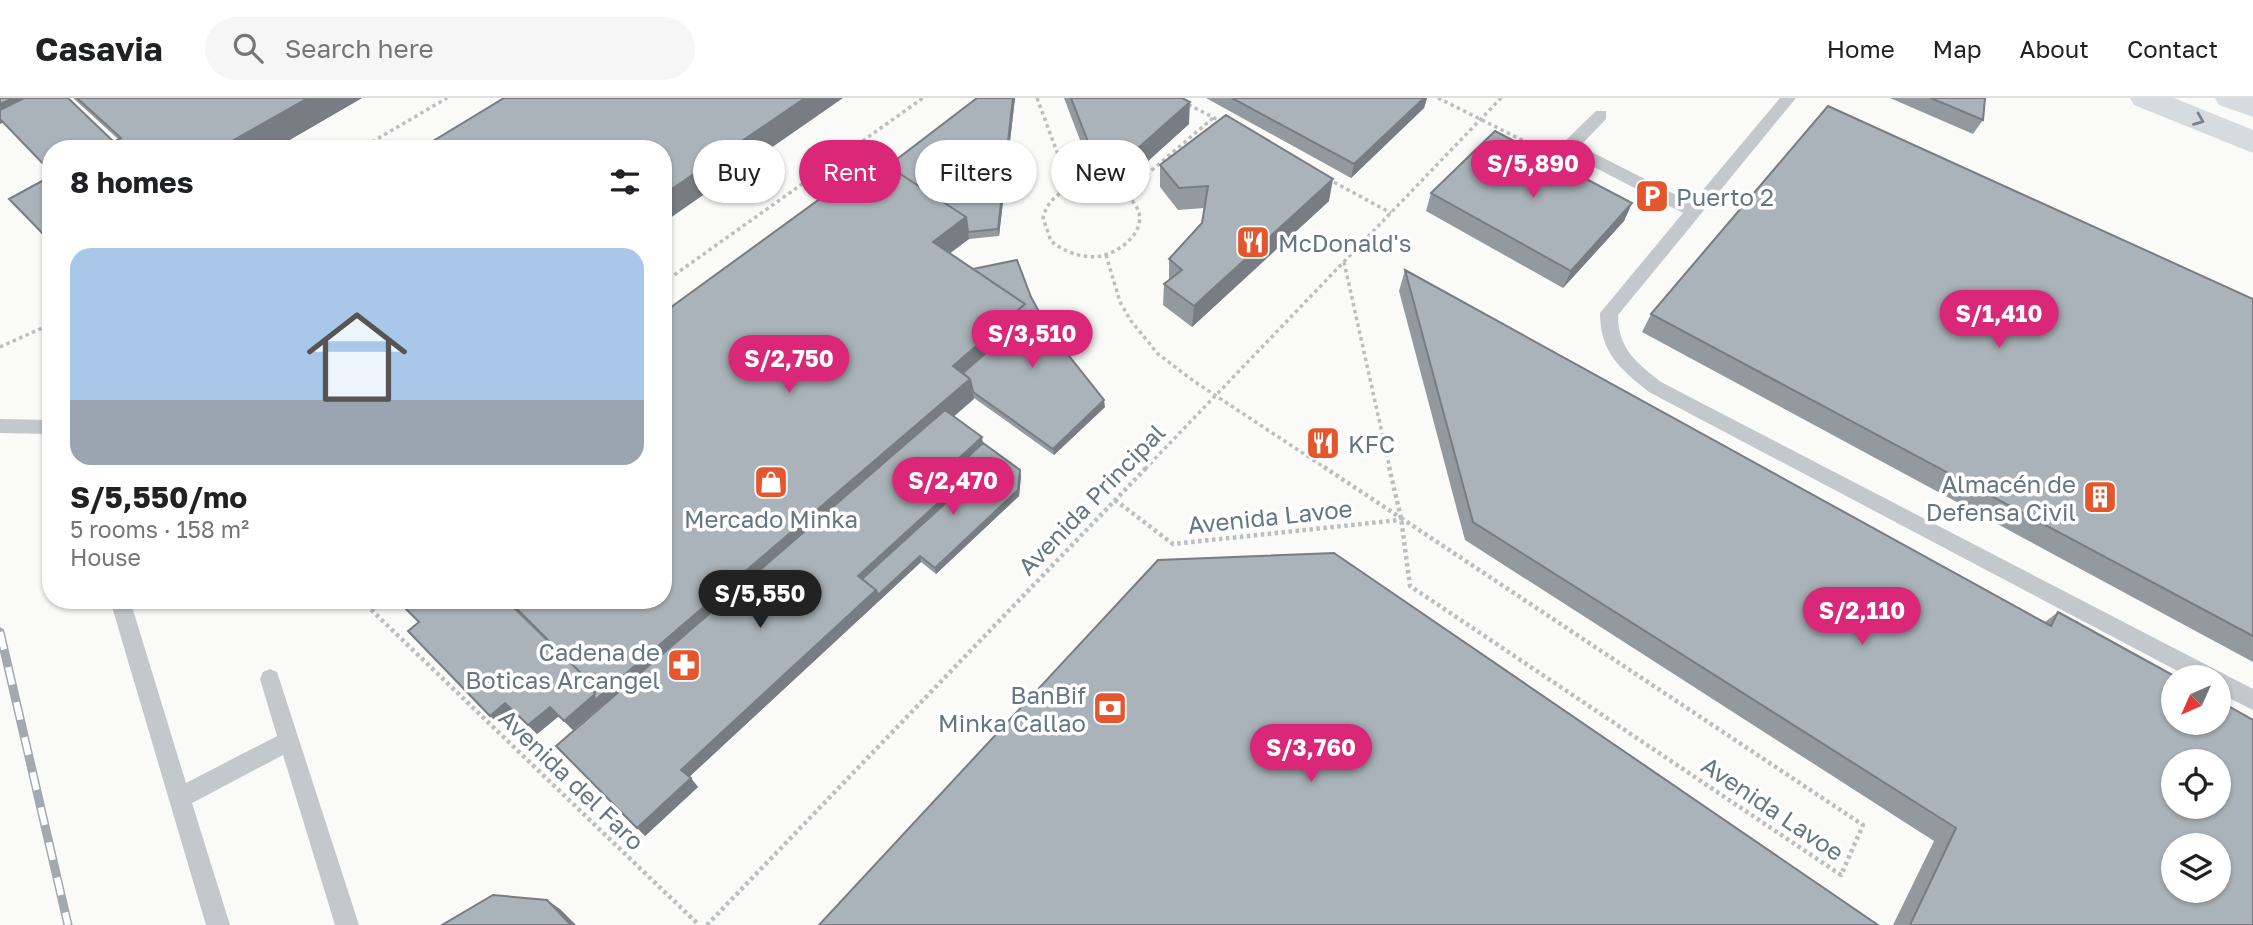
<!DOCTYPE html>
<meta charset="utf-8">
<style>
:root{--surface:#fff;--page:#f6f6f6;--text:#202124;--muted:#757577;--line:#e0e0e0;--accent:#db2777}
body{margin:0;font-family:"Golos Text",sans-serif;background:var(--page);color:var(--text);height:100vh;display:flex;flex-direction:column;font-size:26px;white-space:nowrap}
*{box-sizing:border-box;margin:0}
p{font-size:23px;color:var(--muted)}
.icon{flex:none;width:38px;height:38px;fill:none;stroke:currentColor;stroke-width:2;stroke-linecap:round;stroke-linejoin:round}
.map{position:relative;flex:1;overflow:hidden}
.side{position:absolute;left:42px;top:42px;width:630px;height:469px;display:flex;flex-direction:column;background:var(--surface);border-radius:28px;box-shadow:0 2px 5px #0004}
.side>*{flex:none}
.guide{position:absolute;left:693px;top:42px;width:665px;height:63px;display:flex;gap:14px}
.needle{width:46px;rotate:225deg}
.tools{position:absolute;left:2161px;top:567px;display:grid;gap:14px}
.tools a{display:grid;place-items:center;width:70px;height:70px;border-radius:50%;background:var(--surface);box-shadow:0 2px 5px #0004;font-size:35px}
.price{position:absolute;translate:-50% -60px;padding:0 16px;border-radius:24px;background:var(--accent);color:#fff;font-size:23px;line-height:46px;filter:drop-shadow(0 2px 4px #0008)}
.price::after{content:'';position:absolute;left:50%;top:42px;width:21px;height:16px;margin-left:-10px;background:inherit;clip-path:polygon(0 0,100% 0,50% 100%)}
.price.on{background:#222;color:#fff}
ul{padding:0;list-style:none}
li{display:grid;align-content:center;gap:14px;height:371px;padding:0 28px}
li span{display:grid;place-items:center;height:217px;border-radius:21px;color:#555}
li>.icon{margin-inline-start:auto}
span .icon{width:126px;height:126px;fill:#fffc;stroke-width:1}
li b{font-size:30px}
h2{display:flex;justify-content:space-between;align-items:center;height:84px;padding:0 28px;font-size:30px}
.chip{padding:0 24px;border-radius:32px;background:var(--surface);box-shadow:0 2px 5px #0004;font-size:24px;line-height:63px}
.chip.on{background:var(--accent);color:#fff}
header{display:flex;align-items:center;gap:42px;box-sizing:border-box;height:98px;padding:0 35px;background:var(--surface);border-bottom:2px solid var(--line)}
header strong{font-size:33px}
nav{display:flex;gap:38px;margin-inline-start:auto;font-size:24px}
.search{width:490px;height:63px;background:var(--page);display:flex;align-items:center;gap:18px;box-sizing:border-box;padding:0 24px;border-radius:38px;color:var(--muted);font-size:26px}
.map>svg:first-child{display:block}
</style>
<header>
<strong>Casavia</strong>
<div class="search"><svg class="icon" aria-label="search" viewBox="0 0 24 24"><circle cx="10" cy="10" r="6"/><path d="M15 15l6 6"/></svg>Search here</div>
<nav><a>Home</a><a>Map</a><a>About</a><a>Contact</a></nav>
</header>
<div class="map">
<svg width="2253" height="827" viewBox="0 0 2253 827">
<rect width="100%" height="100%" fill="#fafaf8"/>
<g fill="none" stroke-linecap="round" stroke-linejoin="round">
<!-- path-far1 -->
<path stroke="#bbbfc2" stroke-width="3.5" stroke-dasharray="3.5 3.5" stroke-linecap="butt" d="M1037 0 1057 54 1077 87
M1176 0 1222 24
M1438 0 1532 47 1542 48
M360 51 447 0
M1328 81 1391 115
M1094 86C1108 90 1128 94 1136 108 1150 131 1121 154 1101 158 1083 161 1064 154 1051 143L1043 120C1049 95 1071 88 1094 86Z
M1125 95 1213 20
M1106 157 1120 204 1131 223 1158 256 1195 284 1327 371
M1344 164 1390 371
M663 185 923 0
M0 249 51 226
M1145 371 1501 0"/>
<!-- path -->
<path stroke="#bbbfc2" stroke-width="4.5" stroke-dasharray="3.5 3.5" stroke-linecap="butt" d="M1324 369 1401 420
M1389 369 1401 420
M1115 402 1173 446 1399 422
M1401 420 1863 727 1841 777 1410 488Z
M361 502 699 827
M707 827 1147 369"/>
<!-- service -->
<path fill="#c3c8cc" fill-rule="evenodd" d="M1780 0H1796L1618 217C1618 251 1636 264 1661 284L2253 591V612L2219 595V579H2189L1649 294C1620 271 1600 254 1600 215L1683 115 1563 53V45L1596 13H1606V21L1580 48 1692 105Z
M0 321 51 322V336L0 335Z
M110 502H130L186 685 277 638 260 581 263 574 270 571 277 574 359 827H335L283 657 192 705 230 827H206Z"/>
<!-- secondary -->
<path fill="#d6dbdf" fill-rule="evenodd" d="M2130 0H2174L2253 32V55L2134 7Z
M2215 0H2253V19L2219 7Z"/>
<!-- rail casing -->
<g stroke="#a2aab0" stroke-width="9">
<path id="rail" d="M0 534 68 827"/>
</g>
<!-- rail -->
<use href="#rail" stroke="#fff" stroke-width="6" stroke-dasharray="18" stroke-linecap="butt"/>
</g>
<!-- wall -->
<path fill="#929a9f" d="M0 0 114 44 118 41 73 0H362L274 51H51Z
M977 0H1015L999 138 969 141 950 155 973 171 1031 199 1050 234 1105 309 1054 357 974 300 954 318 1021 378 1019 398 936 476 921 464 689 679 698 689 645 738 601 608 573 632 559 618 537 636 515 614 500 627 419 524 397 502H663L888 68Z
M1064 0H1182L1189 26 1137 73 1091 71Z
M1206 0H1427L1424 10 1351 80Z
M1890 0H1985L1983 22 1973 36Z
M1160 67 1329 103 1192 229 1163 207 1164 186 1169 182V161L1202 125 1204 110 1178 112 1160 89Z
M1431 95 1632 105 1624 123 1563 190 1426 113Z
M1405 172 2045 524 2058 514 2253 827H1893L1934 743 1465 442 1399 193Z
M2253 201V564L1642 234 1651 216Z"/>
<!-- shaded-wall -->
<path fill="#777d82" d="M13 0H52L0 26V6Z
M308 0H362L274 51H218Z
M805 0H843L663 125V97Z
M1013 0H1015L999 138 998 131Z
M1424 0H1427L1424 10 1351 80 1354 66Z
M1190 4 1189 26 1137 73V51Z
M1333 81 1329 103 1192 229 1194 208Z
M1632 105 1624 123 1563 190 1571 173Z
M966 119 969 141 937 165 933 144Z
M1025 206 1027 227 957 288 953 268Z
M970 281 974 301 609 617 601 608 573 632 564 623Z
M1104 302 1105 309 1054 357 1053 351Z
M982 339 984 351 956 369 955 364Z
M1020 372 1021 378 1019 398 936 476 935 470Z
M970 376 973 387 864 486 858 478Z
M920 458 921 464 688 680 681 672 876 492Z
M505 605 515 614 500 627 490 618Z
M550 609 559 618 537 636 528 627Z
M691 680 698 689 645 738 637 730Z
M547 802 560 811 576 827H571Z"/>
<!-- building -->
<path fill="#aab3b9" stroke="#777d82" stroke-width="2" fill-rule="evenodd" d="M0 0H13L0 6Z
M24 0H68L114 44 101 51H51V74L0 21V12Z
M77 0H308L218 51H101L121 40Z
M504 0H805L663 97V51H420Z
M977 0H1013L998 131 968 134 966 119 888 68Z
M1071 0H1182L1190 4 1137 51 1090 49Z
M1232 0H1424L1354 66Z
M1931 0H1985L1983 22Z
M1828 8 2253 201V538L1651 216Z
M1226 17 1333 81 1194 208 1164 186 1182 172 1169 161 1202 125 1208 88 1179 90 1160 67Z
M1495 33 1632 105 1571 173 1431 95Z
M876 60 966 119 933 144 1025 206 953 268 970 281 595 602 593 587 508 502H663V215Z
M51 78V144L9 101Z
M1017 162 1031 199 1050 234 1104 302 1053 351 973 294 970 281 963 275 1026 220 1016 214 1025 206 973 171Z
M1405 172 2051 528 2058 514 2176 579H2174V625H2219V603L2253 622V827H1910L1956 730 1473 424ZM2174 663H2219V709H2174ZM2174 747H2219V793H2174Z
M945 312 982 339 955 364 970 376 858 478 876 492 681 672 691 680 637 730 556 648Z
M983 345 1020 372 1018 392 935 470 920 458 878 497 876 492 862 481 972 381 968 378 970 376 959 367Z
M1334 455 1878 827H819L1158 462Z
M397 502H506L594 588 595 596 564 623 550 609 528 627 505 605 490 618 408 533 419 524Z
M493 797 547 802 571 827H442Z"/>
<!-- one-way arrows -->
<defs><path id="oneway-chevron" d="M-2-3.5L2.5 0L-2 3.5" fill="none" stroke-width="1.6" stroke-linecap="round" stroke-linejoin="round" transform="scale(1.75)"/></defs>
<use stroke="#768591" href="#oneway-chevron" transform="translate(2199 22) rotate(22)"/>
<!-- icons -->
<defs>
<g id="parking-square" transform="scale(1.75)"><rect x="-9" y="-9" width="18" height="18" rx="4" fill="#e4572e" stroke="#fff"/><path d="M-3.5-5.5H1a3.5 3.5 0 0 1 0 7H-1V5.5H-3.5ZM-1-3.4V-.6H.8a1.4 1.4 0 0 0 0-2.8Z" fill="#fff"/></g>
<g id="restaurant-square" transform="scale(1.75)"><rect x="-9" y="-9" width="18" height="18" rx="4" fill="#e4572e" stroke="#fff"/><path d="M-5-6h1v4h1v-4h1v4h1v-4h1v5L-1.5 .5V6h-2V.5L-5-1ZM5-6V6H3V1.5H1.5Q1.5-4 5-6Z" fill="#fff"/></g>
<g id="shop-square" transform="scale(1.75)"><rect x="-9" y="-9" width="18" height="18" rx="4" fill="#e4572e" stroke="#fff"/><path d="M-5-2.5h2.3a2.7 3.5 0 0 1 5.4 0H5L5.5 6h-11ZM-1.5-2.5h3a1.5 2.3 0 0 0-3 0Z" fill="#fff"/></g>
<g id="building-square" transform="scale(1.75)"><rect x="-9" y="-9" width="18" height="18" rx="4" fill="#e4572e" stroke="#fff"/><path d="M-4-6H4V6H1V3H-1V6H-4ZM-2.5-4.3h1.7v1.8h-1.7ZM.8-4.3h1.7v1.8H.8ZM-2.5-1h1.7V.8h-1.7ZM.8-1h1.7V.8H.8Z" fill="#fff"/></g>
<g id="pharmacy-square" transform="scale(1.75)"><rect x="-9" y="-9" width="18" height="18" rx="4" fill="#e4572e" stroke="#fff"/><path d="M-2-6h4v4h4v4h-4v4h-4v-4h-4v-4h4Z" fill="#fff"/></g>
<g id="bank-square" transform="scale(1.75)"><rect x="-9" y="-9" width="18" height="18" rx="4" fill="#e4572e" stroke="#fff"/><path d="M-6-4H6V4H-6ZM0-2.3a2.3 2.3 0 1 0 0 4.6a2.3 2.3 0 1 0 0-4.6Z" fill="#fff"/></g>
</defs>
<g fill-rule="evenodd">
<use href="#parking-square" x="1652" y="98"/>
<use href="#restaurant-square" x="1253" y="144"/>
<use href="#restaurant-square" x="1323" y="345"/>
<use href="#shop-square" x="771" y="384"/>
<use href="#building-square" x="2100" y="399"/>
<use href="#pharmacy-square" x="684" y="567"/>
<use href="#bank-square" x="1110" y="610"/>
</g>
<g text-anchor="middle" dominant-baseline="central" stroke-width="7" stroke-linejoin="round" paint-order="stroke">
<!-- poi labels -->
<g font-size="24" fill="#657683" stroke="#fff" text-anchor="start">
<text x="1676" y="98">Puerto 2</text>
<text x="1278" y="144">McDonald's</text>
<text x="1348" y="345">KFC</text>
<text x="2076" y="385" text-anchor="end">Almacén de<tspan x="2076" dy="28">Defensa Civil</tspan></text>
<text x="771" y="420" text-anchor="middle">Mercado Minka</text>
<text x="660" y="553" text-anchor="end">Cadena de<tspan x="660" dy="28">Boticas Arcangel</tspan></text>
<text x="1086" y="596" text-anchor="end">BanBif<tspan x="1086" dy="28">Minka Callao</tspan></text>
</g>
<!-- street labels -->
<g font-size="24" fill="#657683" stroke="#fff">
<text transform="translate(1091 401) rotate(-46)">Avenida Principal</text>
<text transform="translate(1270 418) rotate(-6)">Avenida Lavoe</text>
<text transform="translate(572 681) rotate(44)">Avenida del Faro</text>
<text transform="translate(1773 710) rotate(34)">Avenida Lavoe</text>
</g>
</g>
</svg>
<div class="tools">
<a><svg class="needle" viewBox="-14 -14 28 28"><path d="M0-13l5 13h-10z" fill="#e53935"/><path d="M0 13l5-13h-10z" fill="#757577"/></svg></a>
<a><svg class="icon" aria-label="locate" viewBox="0 0 24 24"><circle cx="12" cy="12" r="6"/><path d="M12 2v4M12 18v4M2 12h4M18 12h4"/></svg></a>
<a><svg class="icon" aria-label="layers" viewBox="0 0 24 24"><path d="M12 4l9 5-9 5-9-5zM3 14l9 5 9-5"/></svg></a>
</div>
<b class="price" style="left:1533px;top:102px">S/5,890</b>
<b class="price" style="left:1999px;top:252px">S/1,410</b>
<b class="price" style="left:1032px;top:272px">S/3,510</b>
<b class="price" style="left:789px;top:297px">S/2,750</b>
<b class="price" style="left:953px;top:419px">S/2,470</b>
<b class="price on" style="left:760px;top:532px">S/5,550</b>
<b class="price" style="left:1862px;top:549px">S/2,110</b>
<b class="price" style="left:1311px;top:686px">S/3,760</b>
<div class="guide">
<a class="chip">Buy</a>
<a class="chip on">Rent</a>
<a class="chip">Filters</a>
<a class="chip">New</a>
</div>
<section class="side">
<h2>8 homes<svg class="icon" aria-label="filters" viewBox="0 0 24 24"><path d="M4 7h16M4 17h16"/><circle cx="9" cy="7" r="2"/><circle cx="15" cy="17" r="2"/></svg></h2>
<ul>
<li><span style="background:linear-gradient(#a9c7e8 70%,#9aa5b1 0)"><svg class="icon" aria-label="home" viewBox="0 0 24 24"><path d="M3 11l9-7 9 7M6 9v11h12V9"/></svg></span><div><b>S/5,550/mo</b><p>5 rooms · 158 m²</p><p>House</p></div></li>
</ul>
</section>
</div>
